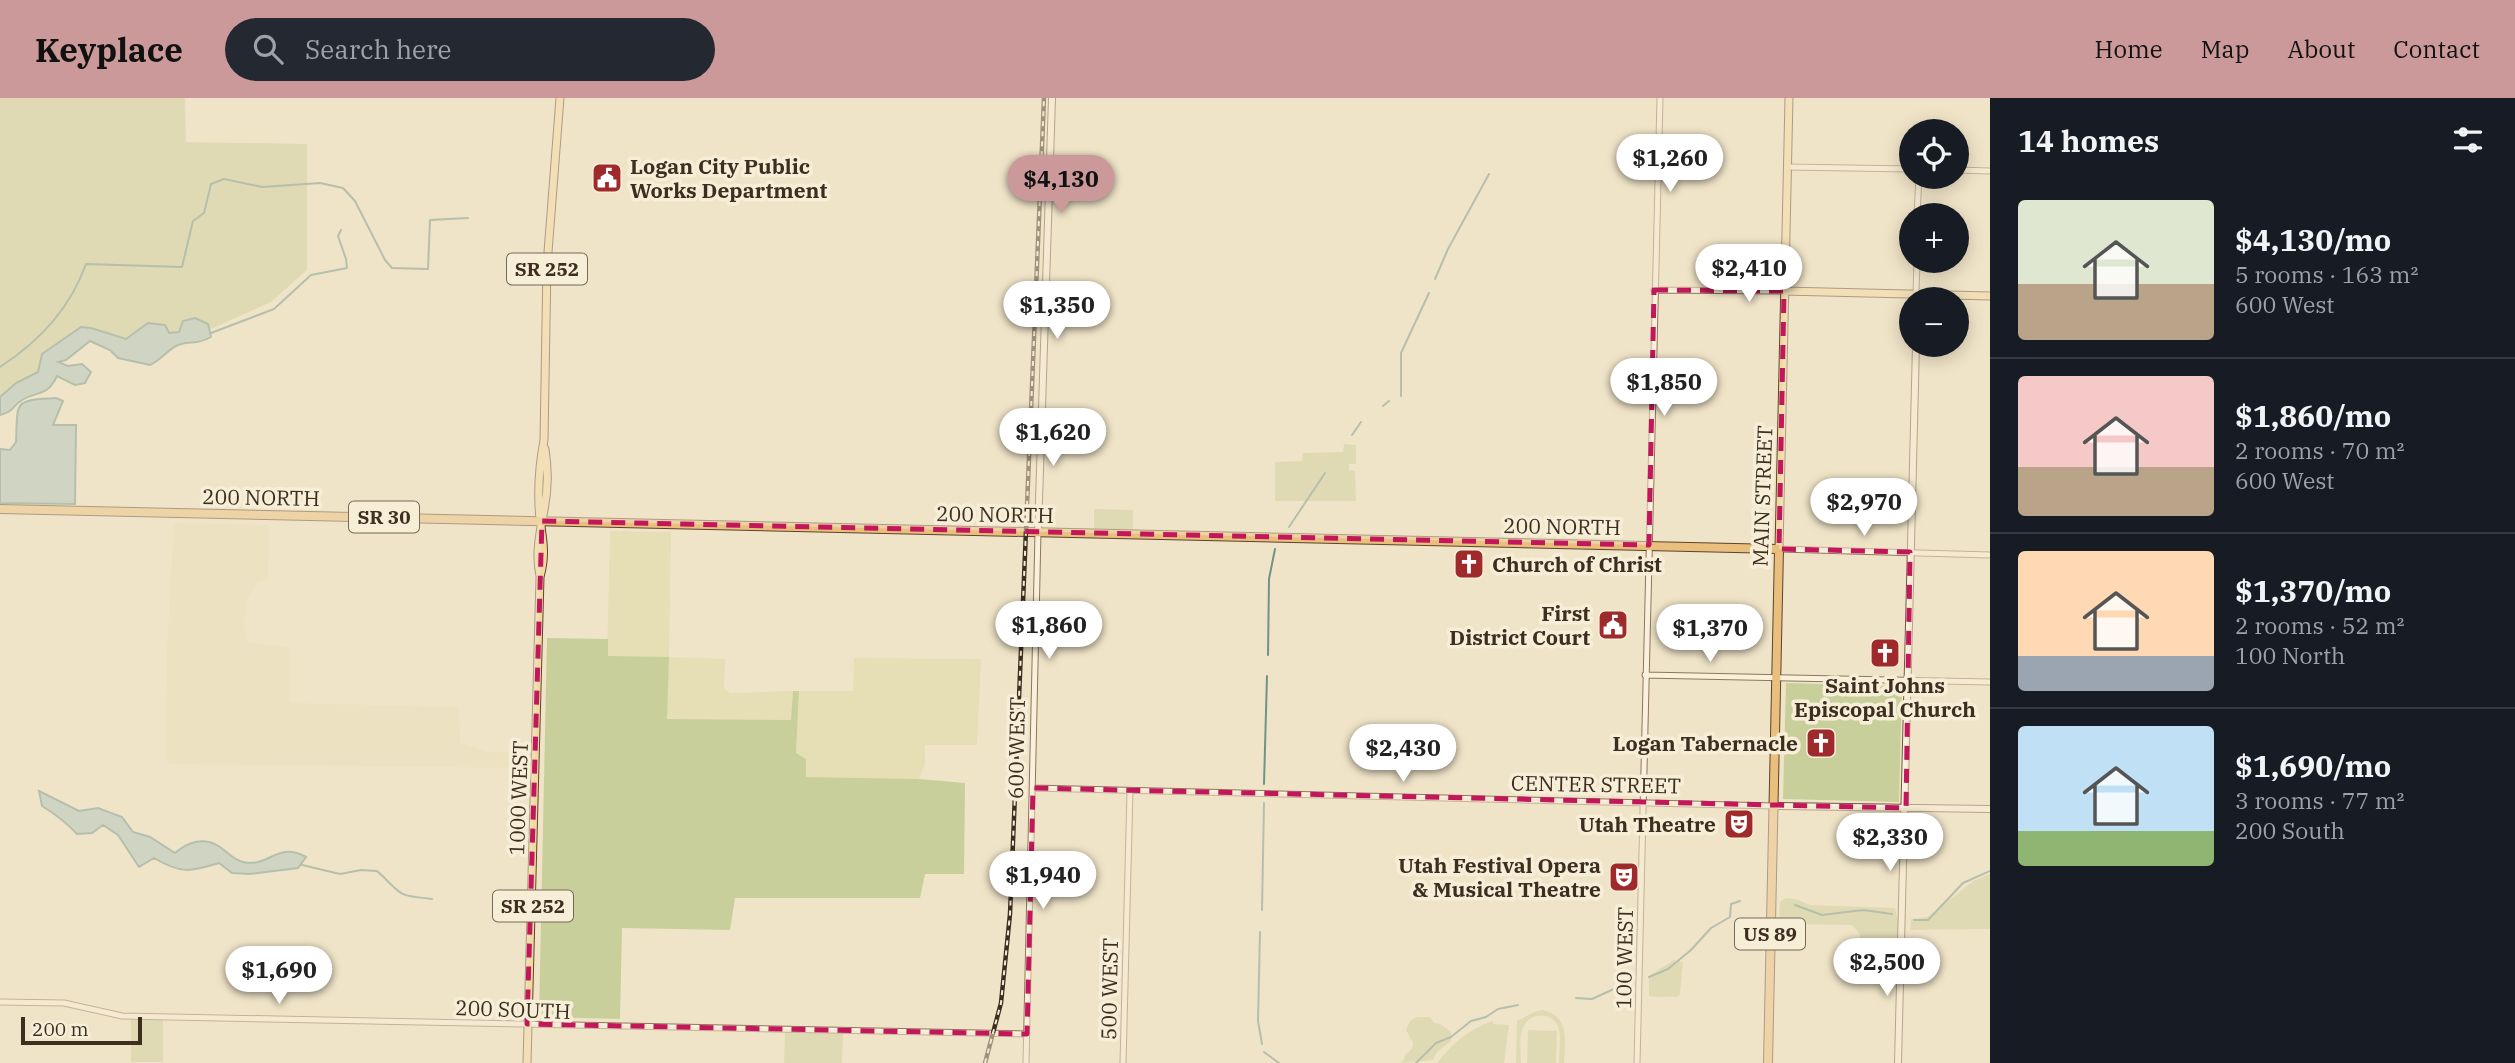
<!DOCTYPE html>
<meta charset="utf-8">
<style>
:root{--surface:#171b24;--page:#242831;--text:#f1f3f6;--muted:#9ea1a6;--line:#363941;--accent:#cc999b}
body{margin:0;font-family:"IBM Plex Serif",serif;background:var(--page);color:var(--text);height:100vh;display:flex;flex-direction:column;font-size:26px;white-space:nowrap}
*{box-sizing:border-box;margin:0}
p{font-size:23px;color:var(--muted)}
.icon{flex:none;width:38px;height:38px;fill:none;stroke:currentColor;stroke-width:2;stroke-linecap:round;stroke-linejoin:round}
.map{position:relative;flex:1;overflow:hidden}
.details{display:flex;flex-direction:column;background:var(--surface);width:525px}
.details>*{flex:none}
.controls{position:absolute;left:1899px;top:21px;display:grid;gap:14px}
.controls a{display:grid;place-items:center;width:70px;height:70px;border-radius:50%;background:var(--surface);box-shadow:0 4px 18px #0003;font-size:35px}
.scale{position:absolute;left:21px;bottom:18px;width:121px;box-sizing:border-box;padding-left:7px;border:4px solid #3d2e20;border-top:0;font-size:19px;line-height:24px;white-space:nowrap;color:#3d2e20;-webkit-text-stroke:5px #f7eed8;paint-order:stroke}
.price{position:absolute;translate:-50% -60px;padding:0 16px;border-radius:24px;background:#fff;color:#222;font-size:23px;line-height:46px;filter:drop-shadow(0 2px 4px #0008)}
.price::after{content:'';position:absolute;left:50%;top:42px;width:21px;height:16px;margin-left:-10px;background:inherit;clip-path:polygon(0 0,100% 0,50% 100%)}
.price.on{background:var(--accent);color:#111}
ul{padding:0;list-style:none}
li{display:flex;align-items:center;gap:21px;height:175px;padding:0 28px}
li+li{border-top:2px solid var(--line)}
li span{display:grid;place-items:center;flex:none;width:196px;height:140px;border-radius:7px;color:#555}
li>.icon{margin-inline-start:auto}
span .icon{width:84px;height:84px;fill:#fffc;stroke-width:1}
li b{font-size:30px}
h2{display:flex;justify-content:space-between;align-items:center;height:84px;padding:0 28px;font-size:30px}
header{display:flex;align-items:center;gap:42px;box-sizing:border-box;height:98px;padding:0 35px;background:var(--accent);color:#111}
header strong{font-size:33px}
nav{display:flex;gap:38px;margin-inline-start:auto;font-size:24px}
.search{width:490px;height:63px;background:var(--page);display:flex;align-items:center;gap:18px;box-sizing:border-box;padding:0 24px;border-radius:38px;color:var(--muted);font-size:26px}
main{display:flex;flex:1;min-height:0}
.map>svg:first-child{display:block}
</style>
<header>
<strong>Keyplace</strong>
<div class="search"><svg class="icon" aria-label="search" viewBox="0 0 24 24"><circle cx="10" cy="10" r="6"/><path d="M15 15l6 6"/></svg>Search here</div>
<nav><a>Home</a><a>Map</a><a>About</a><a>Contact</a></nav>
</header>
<main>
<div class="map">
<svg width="1990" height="965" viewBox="0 0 1990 965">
<rect width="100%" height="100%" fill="#f0e4c8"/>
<!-- farmland -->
<path fill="#e6deb5" d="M177 425 269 427 268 480 256 485 248 501 243 525 248 545 290 549V605L459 609 460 645 488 654H523L522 670 170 666 165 660 167 550 174 428Z
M610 433 671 434 669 559 725 561 724 590 730 595 793 593 792 622 667 621 607 558Z
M854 560 981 561 977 647H925V666L919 681 806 679 796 655 799 593H853Z"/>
<!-- green -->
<path fill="#c9cf9b" d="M0 0H185L186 44 307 46V172L271 204 209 232 208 226 168 235 165 227 136 233 126 241 91 230H81L42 256 38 274 16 285 0 299Z
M1344 346 1356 347V366H1349V372L1355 373 1356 403H1275V364L1302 363 1303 355 1343 354Z
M1094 411 1133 412V431H1094Z
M547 540 608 541V558L669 559 667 621 791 622 793 593H799L796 655 806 661V679L919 681 965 685 964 776H925L920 800H735L730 832 622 830 620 921 539 919Z
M1786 585 1902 588 1899 704 1783 701Z
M1990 776V831L1910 832 1911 821 1928 819 1973 783Z
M1786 800 1795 801 1810 807 1895 810 1898 823V852L1860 848V836L1852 827 1782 826 1779 823 1780 804Z
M1674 862 1683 864 1680 896 1676 899C1666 898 1658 900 1649 898V878Z
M1543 912C1570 919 1565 942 1564 965H1559C1559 955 1561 941 1559 932 1556 915 1533 913 1525 926 1518 936 1521 954 1521 965H1516L1517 922C1525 921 1530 913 1543 912Z
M1416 919H1430L1434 925 1440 926 1451 934V943L1437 954 1433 962 1400 965 1404 962 1405 957 1412 951 1413 945 1406 932 1410 923Z
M131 922H163V964H131Z
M1493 923V926L1509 927 1504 965H1437C1453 945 1468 931 1493 923Z
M1528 932 1557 933 1556 965H1527Z
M785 934 843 936 842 965H784Z"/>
<!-- water -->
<path fill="#a9c4bc" stroke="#6f938a" stroke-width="2" d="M195 220 208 226 211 239C195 248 191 242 178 247 167 252 161 262 150 267L118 260 110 252 90 243 66 262 58 264 68 268 82 266 91 274 85 285 75 287 57 278C47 299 39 292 22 302 11 309 15 313 0 317V299L16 285 38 274 42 256 81 229 91 230 126 241 148 225 165 227 169 235 179 234 183 223Z
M56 300 63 303 53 327H76L75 406 0 405V351L10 352 16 344C18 304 12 302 56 300Z
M39 693 79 713 98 710 122 719 133 734 150 739 175 755C188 744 205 738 220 749 228 755 234 762 243 764 269 770 277 743 306 759L298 770 249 776 232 775 219 765C190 774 181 776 154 760L139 769 118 737 103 727 92 735 77 736C67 725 55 716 42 708Z"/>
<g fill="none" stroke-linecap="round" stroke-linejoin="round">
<!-- stream -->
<path stroke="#6f938a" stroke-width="2" d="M1435 181 1448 151 1489 76
M211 235 274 211 311 177 347 170 346 161 338 138 341 132
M0 269C40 243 70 211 86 166L182 169 193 123 204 115 211 86 224 81 262 89 320 85 343 90 355 103 385 162 392 170 428 171 430 122 468 120
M1401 298V255L1429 195
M1383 308 1389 303
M1352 337 1361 324
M1289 429 1325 375
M1268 557 1269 481 1275 451
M1264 686 1267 578
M302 767 340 776 361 772 377 773C404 797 393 797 432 801
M1795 807 1822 817 1863 812 1892 816
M1262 812 1264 705
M1914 822H1928L1963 785 1990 773
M1260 834 1258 923 1262 946
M1649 879 1668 871 1691 852 1711 830 1730 819 1731 806 1740 803
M1627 885 1630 884
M1576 900 1592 901 1616 890
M1264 954 1279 965
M1416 965 1436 945 1451 939 1471 923 1486 919 1498 911 1518 907"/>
<!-- tertiary casing -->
<g stroke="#8d765c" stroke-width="7">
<path id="tertiary" d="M1788 69 1911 71
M1956 72 1990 73
M1917 117 1919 79
M1654 192 1784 193
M1916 196 1917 163
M1779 451 1990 457
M1645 577 1990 584
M1033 690 1773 708
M0 904 64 905 122 918 1027 936
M1026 965 1038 434
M1123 965 1130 693
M1637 965 1660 0"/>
</g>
<!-- secondary casing -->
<g stroke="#6f573f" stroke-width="8">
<path id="secondary" d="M1038 434 1052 0
M1773 708 1990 711
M1898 965 1916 247"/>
</g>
<!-- primary casing -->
<g stroke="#5b4430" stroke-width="9">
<path id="primary" d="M1784 193 1990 198
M1779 451 1789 0
M540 478C535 455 540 435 544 412 548 393 548 370 545 351
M527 965 540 479C548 450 540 435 539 408 538 386 540 363 544 342L547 167 560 0"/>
</g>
<!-- trunk casing -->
<g stroke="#5b4430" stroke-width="10">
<path id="trunk" d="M0 411 1779 451 1768 965"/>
</g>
<!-- tertiary -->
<use href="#tertiary" stroke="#faf1dc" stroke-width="5"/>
<!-- secondary -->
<use href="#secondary" stroke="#faf1dc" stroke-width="6"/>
<!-- primary -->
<use href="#primary" stroke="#f3d9a0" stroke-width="7"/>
<!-- trunk -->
<use href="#trunk" stroke="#eabe7c" stroke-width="8"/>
<!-- rail casing -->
<g stroke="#3d2e20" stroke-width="4.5">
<path id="rail" d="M985 965 1001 905 1010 816 1044 0"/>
</g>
<!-- rail -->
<use href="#rail" stroke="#f7eed8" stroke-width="2" stroke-dasharray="5" stroke-linecap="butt"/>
</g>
<!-- marked area -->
<path d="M0 0H1990V965H0ZM1654 192 1784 193 1779 451 1910 454 1906 710 1033 690 1027 936 527 926 542 423 1649 447Z" fill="#f0e4c8" fill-opacity=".55" fill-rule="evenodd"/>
<path fill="none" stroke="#c2185b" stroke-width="5" stroke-dasharray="14 9" stroke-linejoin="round" d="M1654 192 1784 193 1779 451 1910 454 1906 710 1033 690 1027 936 527 926 542 423 1649 447Z"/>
<!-- icons -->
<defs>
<g id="civic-square" transform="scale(1.575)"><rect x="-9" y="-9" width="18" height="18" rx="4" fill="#9e2a2b" stroke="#f7eed8"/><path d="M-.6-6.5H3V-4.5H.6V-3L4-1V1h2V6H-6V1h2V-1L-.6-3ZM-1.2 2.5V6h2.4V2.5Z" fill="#fff"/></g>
<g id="church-square" transform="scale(1.575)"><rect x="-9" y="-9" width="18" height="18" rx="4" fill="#9e2a2b" stroke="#f7eed8"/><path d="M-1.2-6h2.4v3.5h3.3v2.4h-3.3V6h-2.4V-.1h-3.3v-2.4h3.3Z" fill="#fff"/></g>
<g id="theatre-square" transform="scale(1.575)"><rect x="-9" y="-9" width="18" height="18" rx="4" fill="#9e2a2b" stroke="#f7eed8"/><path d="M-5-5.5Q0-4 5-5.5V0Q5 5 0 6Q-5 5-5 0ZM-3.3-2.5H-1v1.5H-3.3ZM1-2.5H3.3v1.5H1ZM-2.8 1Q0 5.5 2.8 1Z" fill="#fff"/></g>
</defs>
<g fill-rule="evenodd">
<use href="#civic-square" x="607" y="80"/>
<use href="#church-square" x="1469" y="466"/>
<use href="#civic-square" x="1613" y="527"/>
<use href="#church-square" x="1885" y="555"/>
<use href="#church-square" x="1821" y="645"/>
<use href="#theatre-square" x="1739" y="726"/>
<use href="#theatre-square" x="1624" y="779"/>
</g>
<g text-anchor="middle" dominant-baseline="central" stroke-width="7" stroke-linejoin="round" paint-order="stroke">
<!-- shield labels -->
<g fill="#f7eed8" stroke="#756857" stroke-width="2">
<rect x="507" y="155.5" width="80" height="31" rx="5"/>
<rect x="349" y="403.5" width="70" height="31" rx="5"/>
<rect x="493" y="792.5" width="80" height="31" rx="5"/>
<rect x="1735" y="820.5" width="70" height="31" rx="5"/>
</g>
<g font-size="19" font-weight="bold" fill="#3d2e20">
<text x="547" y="171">SR 252</text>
<text x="384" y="419">SR 30</text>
<text x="533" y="808">SR 252</text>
<text x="1770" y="836">US 89</text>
</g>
<!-- poi labels -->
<g font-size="21" font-weight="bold" fill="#3d2e20" stroke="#f7eed8" text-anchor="end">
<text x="630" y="68" text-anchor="start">Logan City Public<tspan x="630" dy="24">Works Department</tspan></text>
<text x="1492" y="466" text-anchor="start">Church of Christ</text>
<text x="1590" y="515">First<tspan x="1590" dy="24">District Court</tspan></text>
<text x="1885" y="587" text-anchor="middle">Saint Johns<tspan x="1885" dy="24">Episcopal Church</tspan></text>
<text x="1798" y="645">Logan Tabernacle</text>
<text x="1716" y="726">Utah Theatre</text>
<text x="1601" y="767">Utah Festival Opera<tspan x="1601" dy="24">&amp; Musical Theatre</tspan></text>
</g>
<!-- street labels -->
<g font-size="21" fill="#3d2e20" stroke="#f7eed8">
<text transform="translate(1762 398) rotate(-88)">MAIN STREET</text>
<text transform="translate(261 399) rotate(1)">200 NORTH</text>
<text transform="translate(995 416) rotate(1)">200 NORTH</text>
<text transform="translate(1562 428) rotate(1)">200 NORTH</text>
<text transform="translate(1016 650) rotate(-89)">600 WEST</text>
<text transform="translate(1596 686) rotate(1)">CENTER STREET</text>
<text transform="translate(518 700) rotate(-88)">1000 WEST</text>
<text transform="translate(1624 860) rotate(-89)">100 WEST</text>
<text transform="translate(1109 891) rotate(-89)">500 WEST</text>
<text transform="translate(513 911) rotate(2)">200 SOUTH</text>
</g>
</g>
</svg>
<div class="controls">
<a><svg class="icon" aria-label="locate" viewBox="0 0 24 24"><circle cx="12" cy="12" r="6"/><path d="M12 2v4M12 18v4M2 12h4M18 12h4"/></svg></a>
<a>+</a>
<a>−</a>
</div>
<div class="scale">200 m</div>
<b class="price" style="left:1670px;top:96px">$1,260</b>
<b class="price on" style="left:1061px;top:117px">$4,130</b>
<b class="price" style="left:1749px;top:206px">$2,410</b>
<b class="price" style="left:1057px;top:243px">$1,350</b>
<b class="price" style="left:1664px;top:320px">$1,850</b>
<b class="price" style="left:1053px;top:370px">$1,620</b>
<b class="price" style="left:1864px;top:440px">$2,970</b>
<b class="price" style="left:1049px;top:563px">$1,860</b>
<b class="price" style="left:1710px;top:566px">$1,370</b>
<b class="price" style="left:1403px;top:686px">$2,430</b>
<b class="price" style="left:1890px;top:775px">$2,330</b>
<b class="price" style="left:1043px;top:813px">$1,940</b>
<b class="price" style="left:1887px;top:900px">$2,500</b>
<b class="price" style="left:279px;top:908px">$1,690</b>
</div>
<section class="details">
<h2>14 homes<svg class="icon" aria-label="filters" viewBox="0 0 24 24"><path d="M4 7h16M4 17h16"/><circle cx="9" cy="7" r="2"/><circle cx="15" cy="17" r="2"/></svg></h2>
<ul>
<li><span style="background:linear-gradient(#dfe7d0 60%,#b9a48a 0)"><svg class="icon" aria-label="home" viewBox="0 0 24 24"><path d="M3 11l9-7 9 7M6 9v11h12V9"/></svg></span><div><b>$4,130/mo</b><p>5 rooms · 163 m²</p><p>600 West</p></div></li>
<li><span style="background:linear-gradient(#f6c9c9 65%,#b9a48a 0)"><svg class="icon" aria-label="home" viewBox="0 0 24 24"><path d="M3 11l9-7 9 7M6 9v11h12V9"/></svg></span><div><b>$1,860/mo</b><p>2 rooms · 70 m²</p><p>600 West</p></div></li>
<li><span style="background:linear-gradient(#ffd9b3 75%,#9aa5b1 0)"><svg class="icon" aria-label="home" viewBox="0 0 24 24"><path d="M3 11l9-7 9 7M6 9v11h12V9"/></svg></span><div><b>$1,370/mo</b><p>2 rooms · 52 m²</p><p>100 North</p></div></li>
<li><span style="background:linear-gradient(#bfe0f5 75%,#8fb573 0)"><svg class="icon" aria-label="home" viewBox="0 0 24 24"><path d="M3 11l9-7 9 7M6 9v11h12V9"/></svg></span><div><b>$1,690/mo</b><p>3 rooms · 77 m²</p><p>200 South</p></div></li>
</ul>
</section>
</main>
